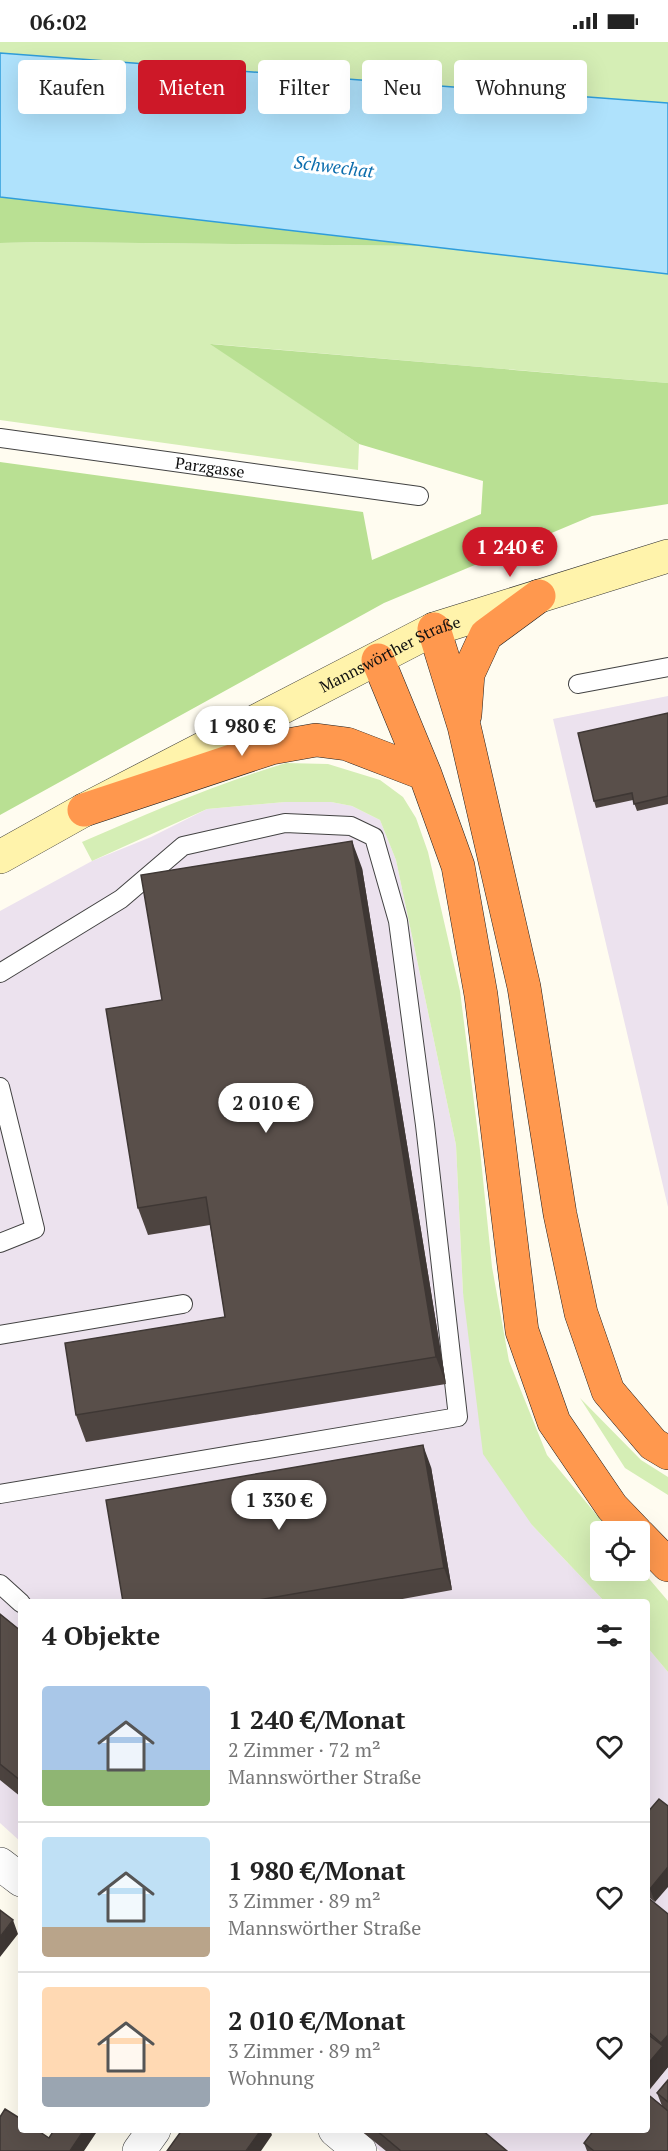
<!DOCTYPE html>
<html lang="de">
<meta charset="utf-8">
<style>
:root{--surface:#fff;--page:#f6f6f6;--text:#222;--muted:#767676;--line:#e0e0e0;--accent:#cd1828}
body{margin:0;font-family:"PT Serif",serif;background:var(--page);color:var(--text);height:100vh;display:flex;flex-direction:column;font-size:22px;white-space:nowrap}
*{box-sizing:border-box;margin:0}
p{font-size:20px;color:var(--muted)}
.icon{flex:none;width:33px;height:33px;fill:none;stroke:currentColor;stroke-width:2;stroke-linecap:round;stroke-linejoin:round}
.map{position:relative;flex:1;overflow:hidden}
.panel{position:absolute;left:18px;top:1557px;width:632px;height:534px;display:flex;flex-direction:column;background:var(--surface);border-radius:6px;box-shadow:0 6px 24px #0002}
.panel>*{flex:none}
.banner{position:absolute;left:18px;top:18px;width:633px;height:54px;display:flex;gap:12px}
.fabs{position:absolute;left:590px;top:1479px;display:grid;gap:12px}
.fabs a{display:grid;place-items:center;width:60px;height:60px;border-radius:6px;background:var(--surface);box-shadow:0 6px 24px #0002;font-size:30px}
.price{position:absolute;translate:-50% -51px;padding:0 14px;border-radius:21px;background:#fff;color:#222;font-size:20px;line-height:39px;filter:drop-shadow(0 2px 3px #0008)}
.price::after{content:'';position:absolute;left:50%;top:36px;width:18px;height:14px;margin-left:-9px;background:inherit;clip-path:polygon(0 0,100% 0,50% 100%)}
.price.current{background:var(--accent);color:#fff}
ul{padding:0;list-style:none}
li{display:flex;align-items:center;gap:18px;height:150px;padding:0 24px}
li+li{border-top:2px solid var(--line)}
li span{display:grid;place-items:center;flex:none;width:168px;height:120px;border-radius:6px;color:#555}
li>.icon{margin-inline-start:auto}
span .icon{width:72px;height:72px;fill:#fffc;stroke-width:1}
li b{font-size:26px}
h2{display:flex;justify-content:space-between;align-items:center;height:72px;padding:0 24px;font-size:26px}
.pill{padding:0 21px;border-radius:6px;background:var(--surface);box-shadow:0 6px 24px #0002;font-size:21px;line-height:54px}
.pill.current{background:var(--accent);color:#fff}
.status{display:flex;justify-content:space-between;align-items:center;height:42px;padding:0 30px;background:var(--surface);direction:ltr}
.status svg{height:16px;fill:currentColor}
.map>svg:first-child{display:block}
</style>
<div class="status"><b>06:02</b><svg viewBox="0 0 49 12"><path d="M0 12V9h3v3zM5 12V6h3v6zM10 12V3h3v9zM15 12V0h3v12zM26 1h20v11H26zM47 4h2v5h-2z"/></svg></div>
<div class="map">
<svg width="668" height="2109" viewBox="0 0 668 2109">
<rect width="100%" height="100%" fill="#fffcf0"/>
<!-- industrial -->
<path fill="#ece2ee" d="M668 654V1165L553 677Z
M285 760H331L352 764 380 778 396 818 456 1103 463 1251 532 1483 605 1560H21V1800L0 1781V869L92 819 151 795 207 767Z
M647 1605 668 1630V2109H380L355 2088H646Z"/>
<!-- green -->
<path fill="#d5eeb5" d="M0 0H668V61L0 11Z
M47 200 424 204 668 232V341L212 302 359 402 358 428 0 378V201Z
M286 721 328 722 380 738 403 755 416 776 428 810 460 949 480 1108 492 1225 509 1319 547 1413 610 1489 600 1490V1528H639V1525L668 1559V1630L647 1605 646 1560H605L532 1483 483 1412 463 1251 456 1103 396 818 380 778 352 764 331 760H285L207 767 92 819 82 800C149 771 216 742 286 721Z
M580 1356 641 1418 668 1435V1453L625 1426Z"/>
<!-- forest -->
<path fill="#b9e093" d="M0 155 424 204 47 200 0 201Z
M210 302 668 341V462L592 474 384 561 0 773V420L363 470 372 518 481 472 483 439 359 402Z"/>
<!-- water -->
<path fill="#afe2fc" stroke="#2f9dda" stroke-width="1.5" d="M0 11 668 61V232L0 155Z"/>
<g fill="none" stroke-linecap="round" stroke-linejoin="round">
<!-- service casing -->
<g stroke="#424242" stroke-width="20">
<g id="service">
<path id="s1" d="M0 396 419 454"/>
<path d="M578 642 668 625"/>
<path d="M0 931 121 857 183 804 285 781 351 784 374 795 398 879 425 1083 458 1375 0 1452"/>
<path d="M0 1045 35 1187 0 1201"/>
<path d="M0 1293 183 1262"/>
<path d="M0 1542 21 1561"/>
</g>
</g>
<!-- minor casing -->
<g stroke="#424242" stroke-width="34">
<path id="minor" d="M0 1822 21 1838
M335 2088 360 2109
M139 2109 154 2088"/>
</g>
<!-- secondary casing -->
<g stroke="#313131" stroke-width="34">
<g id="secondary">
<path id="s2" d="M0 815 84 768 434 587 668 514"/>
</g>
</g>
<!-- motorway casing -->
<g stroke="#202020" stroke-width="34">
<path id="motorway" d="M434 587 464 684 524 945 560 1172 581 1271 608 1349 653 1402 668 1411
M378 618 425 732 458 824 481 953 522 1289 554 1380 612 1465 636 1490
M465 673 468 632 486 593 539 554
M84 768 271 706 316 698 347 702 425 732
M639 1493 668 1523"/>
</g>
<!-- service -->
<use href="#service" stroke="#fff" stroke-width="18"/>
<!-- minor -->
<use href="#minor" stroke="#fff" stroke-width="33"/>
<!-- secondary -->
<use href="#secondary" stroke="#fff3ab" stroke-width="33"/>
<!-- motorway -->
<use href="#motorway" stroke="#ff984e" stroke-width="33"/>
</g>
<!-- wall -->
<path fill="#4d4440" d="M668 671V762L637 769 633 758 596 766 594 759Z
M362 826 446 1342 86 1400 76 1373 225 1275 210 1183 148 1193 138 1166 162 958Z
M431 1425 452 1548 386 1560H123Z
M0 1572 21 1589V1755L0 1738Z
M646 1772 655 1860 646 1853Z
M646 1854 668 2025 647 2051 662 2064 657 2051 668 2038V2109H587L584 2101 646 2088Z
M360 2088H482L507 2109H386Z"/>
<!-- shaded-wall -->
<path fill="#3e3734" d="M352 799 362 826 446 1342 436 1315Z
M423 1403 431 1425 452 1548 444 1526Z
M668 1825V1845L655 1860 650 1847Z
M13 1878 18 1892 0 1915V1895Z
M668 1993V2025L646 2051V2024L663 2004 661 2001Z
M84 2088H98L84 2109H70Z
M261 2088H270L272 2093 261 2109H246Z"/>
<!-- building -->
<path fill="#594f4a" stroke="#3e3734" stroke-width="1.5" d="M668 671V754L634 762 632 751 594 759 578 691Z
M352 799 436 1315 76 1373 65 1301 225 1275 206 1155 138 1166 106 967 162 958 141 833Z
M423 1403 444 1526 247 1560H123L106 1458Z
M0 1572 21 1589V1739L0 1722Z
M659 1757 668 1764V1825L650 1847 646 1844V1772Z
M646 1854 668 1872V1993L661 2001 646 1988Z
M0 1868 13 1878 0 1895Z
M646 1991 663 2004 646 2024Z
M668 2038V2060L657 2051Z
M646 2051 668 2069V2109H594L584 2101 594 2088H646Z
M5 2067 21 2077V2088H37L49 2096 54 2088H84L70 2109H0V2075Z
M182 2088H261L246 2109H167Z
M376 2088H482L507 2109H401Z"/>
<g text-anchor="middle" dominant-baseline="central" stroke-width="6" stroke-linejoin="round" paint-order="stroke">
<!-- street labels -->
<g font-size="16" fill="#0f0f0f" stroke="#fff">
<text stroke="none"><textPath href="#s1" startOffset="212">Parzgasse</textPath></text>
<text stroke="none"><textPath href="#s2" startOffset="440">Mannswörther Straße</textPath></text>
</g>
<!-- water labels -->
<g font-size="18" font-style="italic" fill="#0b6dad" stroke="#fff">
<text transform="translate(334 124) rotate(7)">Schwechat</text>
</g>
</g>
</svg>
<div class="fabs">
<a><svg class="icon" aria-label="locate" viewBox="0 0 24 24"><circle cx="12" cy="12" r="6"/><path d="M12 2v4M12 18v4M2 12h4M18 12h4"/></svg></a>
</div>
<b class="price current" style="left:510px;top:536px">1 240 €</b>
<b class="price" style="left:242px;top:715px">1 980 €</b>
<b class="price" style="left:266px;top:1092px">2 010 €</b>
<b class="price" style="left:279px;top:1489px">1 330 €</b>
<div class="banner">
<a class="pill">Kaufen</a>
<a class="pill current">Mieten</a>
<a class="pill">Filter</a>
<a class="pill">Neu</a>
<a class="pill">Wohnung</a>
</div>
<section class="panel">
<h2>4 Objekte<svg class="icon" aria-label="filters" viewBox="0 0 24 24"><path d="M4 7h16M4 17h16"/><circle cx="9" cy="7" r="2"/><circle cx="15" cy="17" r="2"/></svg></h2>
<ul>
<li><span style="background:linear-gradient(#a9c7e8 70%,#8fb573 0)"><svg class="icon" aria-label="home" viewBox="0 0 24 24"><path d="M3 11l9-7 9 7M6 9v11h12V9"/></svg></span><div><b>1 240 €/Monat</b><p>2 Zimmer · 72 m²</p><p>Mannswörther Straße</p></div><svg class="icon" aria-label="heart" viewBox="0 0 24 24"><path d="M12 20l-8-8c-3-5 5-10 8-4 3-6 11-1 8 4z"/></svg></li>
<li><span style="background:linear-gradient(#bfe0f5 75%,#b9a48a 0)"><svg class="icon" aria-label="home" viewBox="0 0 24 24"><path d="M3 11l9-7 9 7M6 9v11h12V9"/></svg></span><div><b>1 980 €/Monat</b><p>3 Zimmer · 89 m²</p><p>Mannswörther Straße</p></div><svg class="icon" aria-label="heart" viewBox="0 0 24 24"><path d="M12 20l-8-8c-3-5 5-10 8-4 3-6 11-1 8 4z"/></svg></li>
<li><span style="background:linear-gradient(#ffd9b3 75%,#9aa5b1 0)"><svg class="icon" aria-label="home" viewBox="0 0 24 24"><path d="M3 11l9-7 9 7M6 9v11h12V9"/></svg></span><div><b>2 010 €/Monat</b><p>3 Zimmer · 89 m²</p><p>Wohnung</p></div><svg class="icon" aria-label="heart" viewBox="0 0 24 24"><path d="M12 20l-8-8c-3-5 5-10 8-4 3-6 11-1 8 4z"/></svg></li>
</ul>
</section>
</div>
